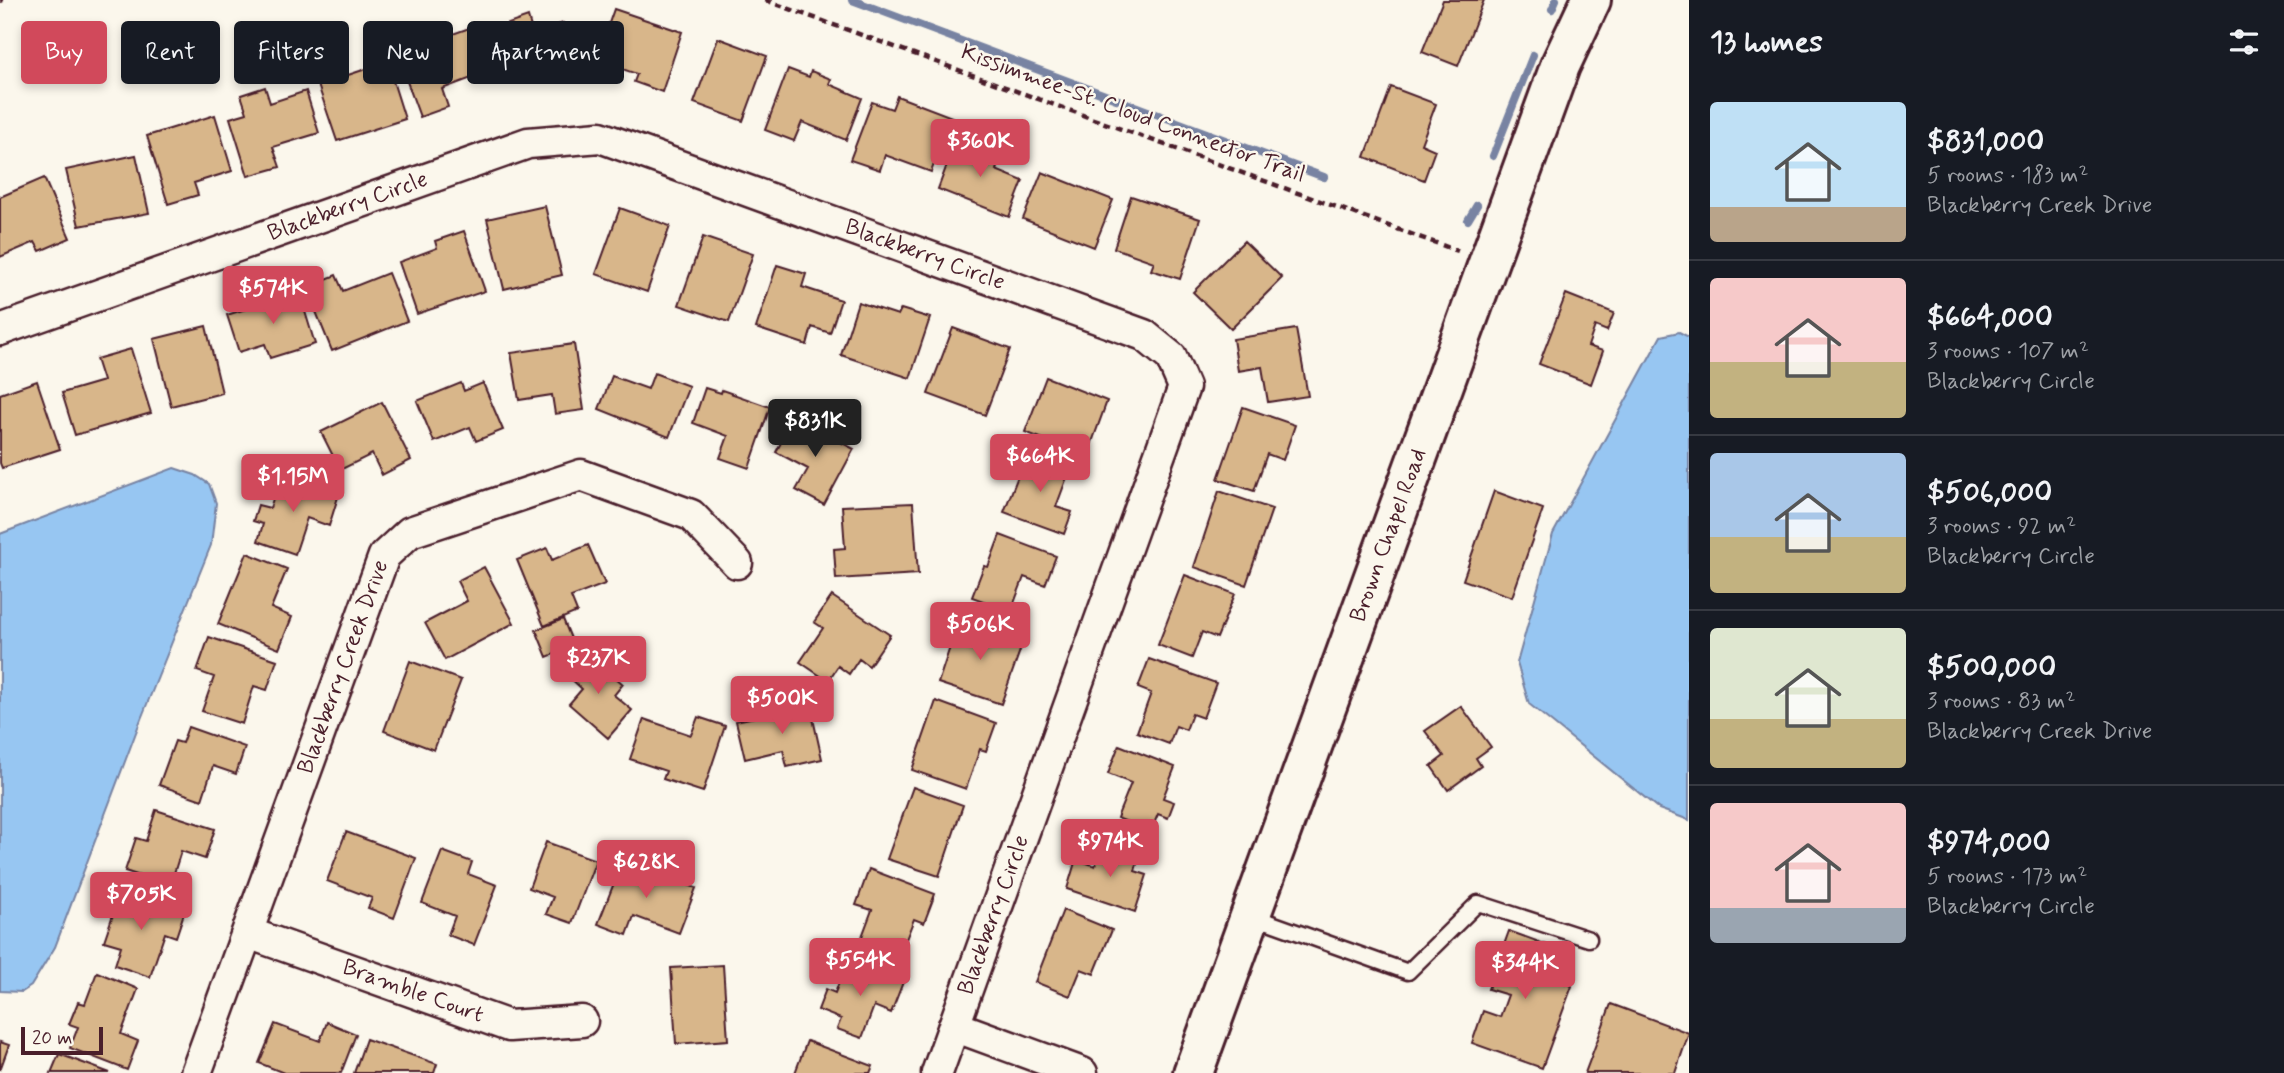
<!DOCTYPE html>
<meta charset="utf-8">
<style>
:root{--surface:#171b24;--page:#242831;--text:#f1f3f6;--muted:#9ea1a6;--line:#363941;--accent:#d1495b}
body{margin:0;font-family:Mynerve,sans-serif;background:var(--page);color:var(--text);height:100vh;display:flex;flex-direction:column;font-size:26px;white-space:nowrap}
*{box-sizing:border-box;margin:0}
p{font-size:23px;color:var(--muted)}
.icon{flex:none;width:38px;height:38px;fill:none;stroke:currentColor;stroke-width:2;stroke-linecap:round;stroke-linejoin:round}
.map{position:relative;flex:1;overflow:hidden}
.drawer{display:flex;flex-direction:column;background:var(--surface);width:595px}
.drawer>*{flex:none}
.guide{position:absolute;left:21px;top:21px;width:665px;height:63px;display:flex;gap:14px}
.scale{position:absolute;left:21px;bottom:18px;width:82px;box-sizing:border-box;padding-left:7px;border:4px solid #4a1f2b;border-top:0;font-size:19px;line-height:24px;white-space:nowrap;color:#4a1f2b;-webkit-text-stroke:5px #fbf7ec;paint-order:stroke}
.price{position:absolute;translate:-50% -60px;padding:0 16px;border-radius:7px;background:var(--accent);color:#fff;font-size:23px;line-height:46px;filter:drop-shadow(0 2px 4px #0008)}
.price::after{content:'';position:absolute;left:50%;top:42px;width:21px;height:16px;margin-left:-10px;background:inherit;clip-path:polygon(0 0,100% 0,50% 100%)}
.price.selected{background:#222;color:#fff}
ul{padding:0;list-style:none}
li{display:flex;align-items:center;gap:21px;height:175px;padding:0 21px}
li+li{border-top:2px solid var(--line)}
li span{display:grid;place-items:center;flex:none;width:196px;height:140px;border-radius:7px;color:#555}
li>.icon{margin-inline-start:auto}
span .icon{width:84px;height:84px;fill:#fffc;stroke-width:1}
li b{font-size:30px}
h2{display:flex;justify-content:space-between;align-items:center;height:84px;padding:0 21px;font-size:30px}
.chip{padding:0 24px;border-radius:7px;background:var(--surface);box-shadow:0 4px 10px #0003;font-size:24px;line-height:63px}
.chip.selected{background:var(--accent);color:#fff}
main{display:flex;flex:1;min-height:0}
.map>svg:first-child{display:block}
</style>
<main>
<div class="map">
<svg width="1689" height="1073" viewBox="0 0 1689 1073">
<rect width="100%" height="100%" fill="#fbf7ec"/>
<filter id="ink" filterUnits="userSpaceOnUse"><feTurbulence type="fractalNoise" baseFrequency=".0143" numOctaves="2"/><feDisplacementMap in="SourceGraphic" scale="14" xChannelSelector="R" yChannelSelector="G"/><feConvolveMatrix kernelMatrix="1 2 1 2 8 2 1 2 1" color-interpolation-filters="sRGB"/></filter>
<g filter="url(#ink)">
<!-- water -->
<path fill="#97c6f2" stroke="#7883a2" stroke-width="2" d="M1679 332 1689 337V820L1659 809 1529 704 1517 663 1553 534 1661 336Z
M174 468 195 475 209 484 216 503 211 545 141 719 55 947 31 986 22 992 0 991V534Z"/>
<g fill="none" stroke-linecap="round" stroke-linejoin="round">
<!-- stream -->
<path stroke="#7883a2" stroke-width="8" d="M852 0 1324 177
M1552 9 1556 0
M1493 156 1533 55
M1468 220 1477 205"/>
</g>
<!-- building -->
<path fill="#d8b68a" stroke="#4a1f2b" stroke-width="2" d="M1443 0H1484L1458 66 1422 52Z
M614 9 682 32 662 92 634 82 637 74 596 60Z
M528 17 533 34 563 23 575 58 504 83 486 32Z
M472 27 488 72 442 89 448 107 420 117 397 54Z
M718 38 767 56 743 121 694 103Z
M387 62 405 119 337 141 318 85Z
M788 69 809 77 811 71 831 79 829 84 862 98 846 140 802 122 794 141 765 130Z
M265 87 270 103 306 91 319 133 273 147 280 167 248 176 230 118 247 113 241 95Z
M1391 87 1436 104 1421 144 1435 150 1424 180 1365 157Z
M897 96 952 117 931 172 885 155 880 170 850 160 872 102 892 109Z
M215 115 232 171 194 183 198 195 168 204 147 136Z
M957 138 1002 155 996 170 1023 181 1009 217 938 189Z
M136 155 149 213 79 226 66 170Z
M1042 172 1113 200 1094 247 1023 219Z
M44 178 70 238 40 251 35 242 0 257V197Z
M1131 196 1200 219 1180 279 1151 270 1154 262 1114 248Z
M545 206 562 275 504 289 487 219Z
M620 208 670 226 647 292 596 274Z
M464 231 485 291 417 314 399 262 437 248 435 241Z
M703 237 753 254 729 322 679 305Z
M1244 241 1282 278 1231 329 1193 292Z
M777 265 806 274 802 287 841 300 830 333 812 327 807 345 756 328Z
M388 273 407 321 332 351 306 287 336 275 343 291Z
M299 292 315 344 270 358 265 344 239 352 227 315Z
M1566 294 1614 313 1607 331 1595 326 1588 346 1603 351 1591 384 1539 364Z
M858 302 898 315 901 309 930 318 910 378 841 355Z
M206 326 222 393 171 406 154 339Z
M953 328 1010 349 985 415 928 394Z
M1296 329 1308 396 1268 402 1262 367 1238 371 1233 339Z
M574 344 584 410 555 414 552 395 519 400 511 353Z
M131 349 151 413 75 435 62 393 103 381 96 359Z
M654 373 689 386 669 437 599 409 612 376 648 389Z
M1046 377 1107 401 1087 456 1025 432Z
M37 381 60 449 2 468 0 463V394Z
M461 383 464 391 483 383 503 430 476 441 470 427 434 442 417 401Z
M705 388 721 393 722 390 770 407 749 468 720 458 728 436 693 423Z
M382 402 411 460 382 475 372 454 340 470 321 432Z
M1243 407 1295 425 1283 460 1267 454 1254 491 1218 479Z
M794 418 854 449 824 505 796 490 808 469 776 452Z
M1027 453 1070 469 1056 507 1072 512 1064 534 1004 512Z
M280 478 338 497 329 526 307 518 295 554 258 541 263 524 253 521 258 505 270 508Z
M1219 491 1272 509 1246 585 1194 567Z
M1494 491 1543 509 1512 597 1463 580Z
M913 503 918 574 836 579 834 549 845 548 842 506Z
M1000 535 1056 556 1045 585 1024 577 1011 611 972 597 984 566 988 567Z
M588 545 605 584 571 597 577 612 544 626 517 560 547 548 552 560Z
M247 553 287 569 271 608 292 617 279 649 218 624Z
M484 567 514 623 445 660 425 623 467 601 457 581Z
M1185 575 1235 594 1217 638 1202 632 1192 658 1158 645Z
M832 596 890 635 869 666 859 659 849 674 838 666 828 681 800 662 823 628 814 622Z
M563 619 574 646 547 657 536 630Z
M959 620 1023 642 1001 704 938 683Z
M209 637 277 660 267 690 254 686 242 724 202 711 214 677 197 671Z
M588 653 623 684 614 695 632 710 608 738 569 704 582 689 568 676Z
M1149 659 1216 683 1203 718 1192 714 1186 730 1176 726 1169 744 1137 732 1151 693 1138 688Z
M410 661 461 680 434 750 384 731Z
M936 701 996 723 986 751 980 749 966 789 912 770Z
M810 705 822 759 787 767 783 750 745 759 736 721Z
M1461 706 1491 747 1476 758 1481 766 1448 790 1431 766 1444 756 1425 731Z
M698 717 725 726 703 792 663 779 666 771 630 759 644 719 691 735Z
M188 727 245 747 236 774 213 766 202 800 159 785 175 741 182 743Z
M1119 745 1175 767 1163 798 1174 802 1168 818 1158 814 1151 831 1117 818 1131 783 1108 774Z
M913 787 963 805 939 876 887 859Z
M156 810 215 829 205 859 181 851 170 886 125 871 136 838 146 841Z
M346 832 416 858 394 918 368 908 372 898 327 881Z
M546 842 596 860 572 923 546 914 553 897 529 888Z
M1103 845 1139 857 1135 871 1147 875 1135 912 1067 889 1076 859 1095 866Z
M442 851 472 862 468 874 497 885 474 945 448 935 455 916 422 903Z
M623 860 696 888 679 933 634 916 627 935 598 924Z
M869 869 935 894 924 923 914 919 899 957 860 942 872 910 856 905Z
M121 891 184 913 176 937 165 933 150 977 115 965 121 946 104 941Z
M1063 910 1112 930 1094 974 1081 969 1070 996 1035 982Z
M1509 931 1564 951 1554 979 1572 986 1542 1068 1472 1043 1483 1011 1500 1017 1508 995 1488 989Z
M847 961 903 982 891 1013 874 1006 862 1038 837 1029 841 1019 818 1010 826 989 835 993Z
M723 965 728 1040 676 1044 671 968Z
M97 972 138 989 121 1034 138 1041 127 1070 70 1048 78 1027 69 1024 78 1002 85 1004Z
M1611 1004 1689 1033 1675 1073H1585Z
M327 1022 356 1034 341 1073H284L259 1063 275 1024 320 1041Z
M366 1039 437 1064 434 1073H354Z
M807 1041 873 1066 870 1073H795Z
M0 1042 9 1045 0 1070Z
M59 1054 110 1073H51Z"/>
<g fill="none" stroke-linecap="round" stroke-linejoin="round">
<!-- lane casing -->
<g stroke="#4a1f2b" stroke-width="19">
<path id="lane" d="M1252 916 1408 972 1478 903 1589 939"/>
</g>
<!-- street casing -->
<g stroke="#4a1f2b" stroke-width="35">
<g id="street">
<path id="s1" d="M0 330 528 143 600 137 1144 335 1171 357 1184 387 937 1073"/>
<path id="s2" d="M248 933 509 1026 582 1021"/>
<path d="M954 1026 1082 1073"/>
<path id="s3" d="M196 1073 384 556 410 532 581 475 691 515 737 563"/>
</g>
</g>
<!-- secondary casing -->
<g stroke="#4a1f2b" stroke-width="44">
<g id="secondary">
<path id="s4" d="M1193 1073 1560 66 1591 0"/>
</g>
</g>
<!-- path -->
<path stroke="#4a1f2b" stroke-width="4.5" stroke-dasharray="7 5" stroke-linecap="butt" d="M765 0 1458 251
M0 1 3 0"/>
<!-- lane -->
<use href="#lane" stroke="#fbf7ec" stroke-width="14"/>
<!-- street -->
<use href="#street" stroke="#fbf7ec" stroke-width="30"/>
<!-- secondary -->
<use href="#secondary" stroke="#fbf7ec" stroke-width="38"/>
</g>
</g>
<g text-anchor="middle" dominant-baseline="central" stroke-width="5" stroke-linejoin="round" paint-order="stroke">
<!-- street labels -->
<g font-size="23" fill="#4a1f2b" stroke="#fbf7ec">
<text transform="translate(1133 114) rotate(20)">Kissimmee-St. Cloud Connector Trail</text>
<text stroke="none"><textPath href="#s1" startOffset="369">Blackberry Circle</textPath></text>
<text stroke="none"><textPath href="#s1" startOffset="978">Blackberry Circle</textPath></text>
<text stroke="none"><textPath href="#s4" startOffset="572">Brown Chapel Road</textPath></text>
<text stroke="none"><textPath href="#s3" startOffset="432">Blackberry Creek Drive</textPath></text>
<text transform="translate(994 915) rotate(-70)">Blackberry Circle</text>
<text stroke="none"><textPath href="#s2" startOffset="175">Bramble Court</textPath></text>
</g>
</g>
</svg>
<div class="scale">20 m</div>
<b class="price" style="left:980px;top:179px">$360K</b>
<b class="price" style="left:273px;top:326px">$574K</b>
<b class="price selected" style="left:815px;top:459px">$831K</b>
<b class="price" style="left:1040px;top:494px">$664K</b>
<b class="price" style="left:293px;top:514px">$1.15M</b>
<b class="price" style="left:980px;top:662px">$506K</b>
<b class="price" style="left:598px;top:696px">$237K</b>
<b class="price" style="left:782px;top:736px">$500K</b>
<b class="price" style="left:1110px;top:879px">$974K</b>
<b class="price" style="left:646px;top:900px">$628K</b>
<b class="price" style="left:141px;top:932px">$705K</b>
<b class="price" style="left:860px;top:998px">$554K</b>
<b class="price" style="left:1525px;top:1001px">$344K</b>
<div class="guide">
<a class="chip selected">Buy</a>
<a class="chip">Rent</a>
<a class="chip">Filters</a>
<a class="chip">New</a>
<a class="chip">Apartment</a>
</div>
</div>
<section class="drawer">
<h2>13 homes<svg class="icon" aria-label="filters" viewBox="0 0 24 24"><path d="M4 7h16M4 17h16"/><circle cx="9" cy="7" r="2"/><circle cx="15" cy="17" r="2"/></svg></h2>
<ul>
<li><span style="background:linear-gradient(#bfe0f5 75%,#b9a48a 0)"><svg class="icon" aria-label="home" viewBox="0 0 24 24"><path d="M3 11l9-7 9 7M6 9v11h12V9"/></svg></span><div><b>$831,000</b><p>5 rooms · 183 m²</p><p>Blackberry Creek Drive</p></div></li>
<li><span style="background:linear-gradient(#f6c9c9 60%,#c2b280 0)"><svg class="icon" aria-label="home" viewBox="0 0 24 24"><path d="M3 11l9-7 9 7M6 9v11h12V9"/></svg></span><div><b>$664,000</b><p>3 rooms · 107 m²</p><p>Blackberry Circle</p></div></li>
<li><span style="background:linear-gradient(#a9c7e8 60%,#c2b280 0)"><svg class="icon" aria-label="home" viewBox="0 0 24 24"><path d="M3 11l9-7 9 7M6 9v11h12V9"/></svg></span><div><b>$506,000</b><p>3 rooms · 92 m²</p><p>Blackberry Circle</p></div></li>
<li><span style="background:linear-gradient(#dfe7d0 65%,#c2b280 0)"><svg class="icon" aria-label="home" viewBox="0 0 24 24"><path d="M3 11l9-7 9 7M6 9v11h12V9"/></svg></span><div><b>$500,000</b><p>3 rooms · 83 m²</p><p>Blackberry Creek Drive</p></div></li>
<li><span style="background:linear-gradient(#f6c9c9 75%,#9aa5b1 0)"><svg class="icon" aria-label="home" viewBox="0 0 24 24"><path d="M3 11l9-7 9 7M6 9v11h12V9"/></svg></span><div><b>$974,000</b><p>5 rooms · 173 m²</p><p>Blackberry Circle</p></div></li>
</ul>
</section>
</main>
